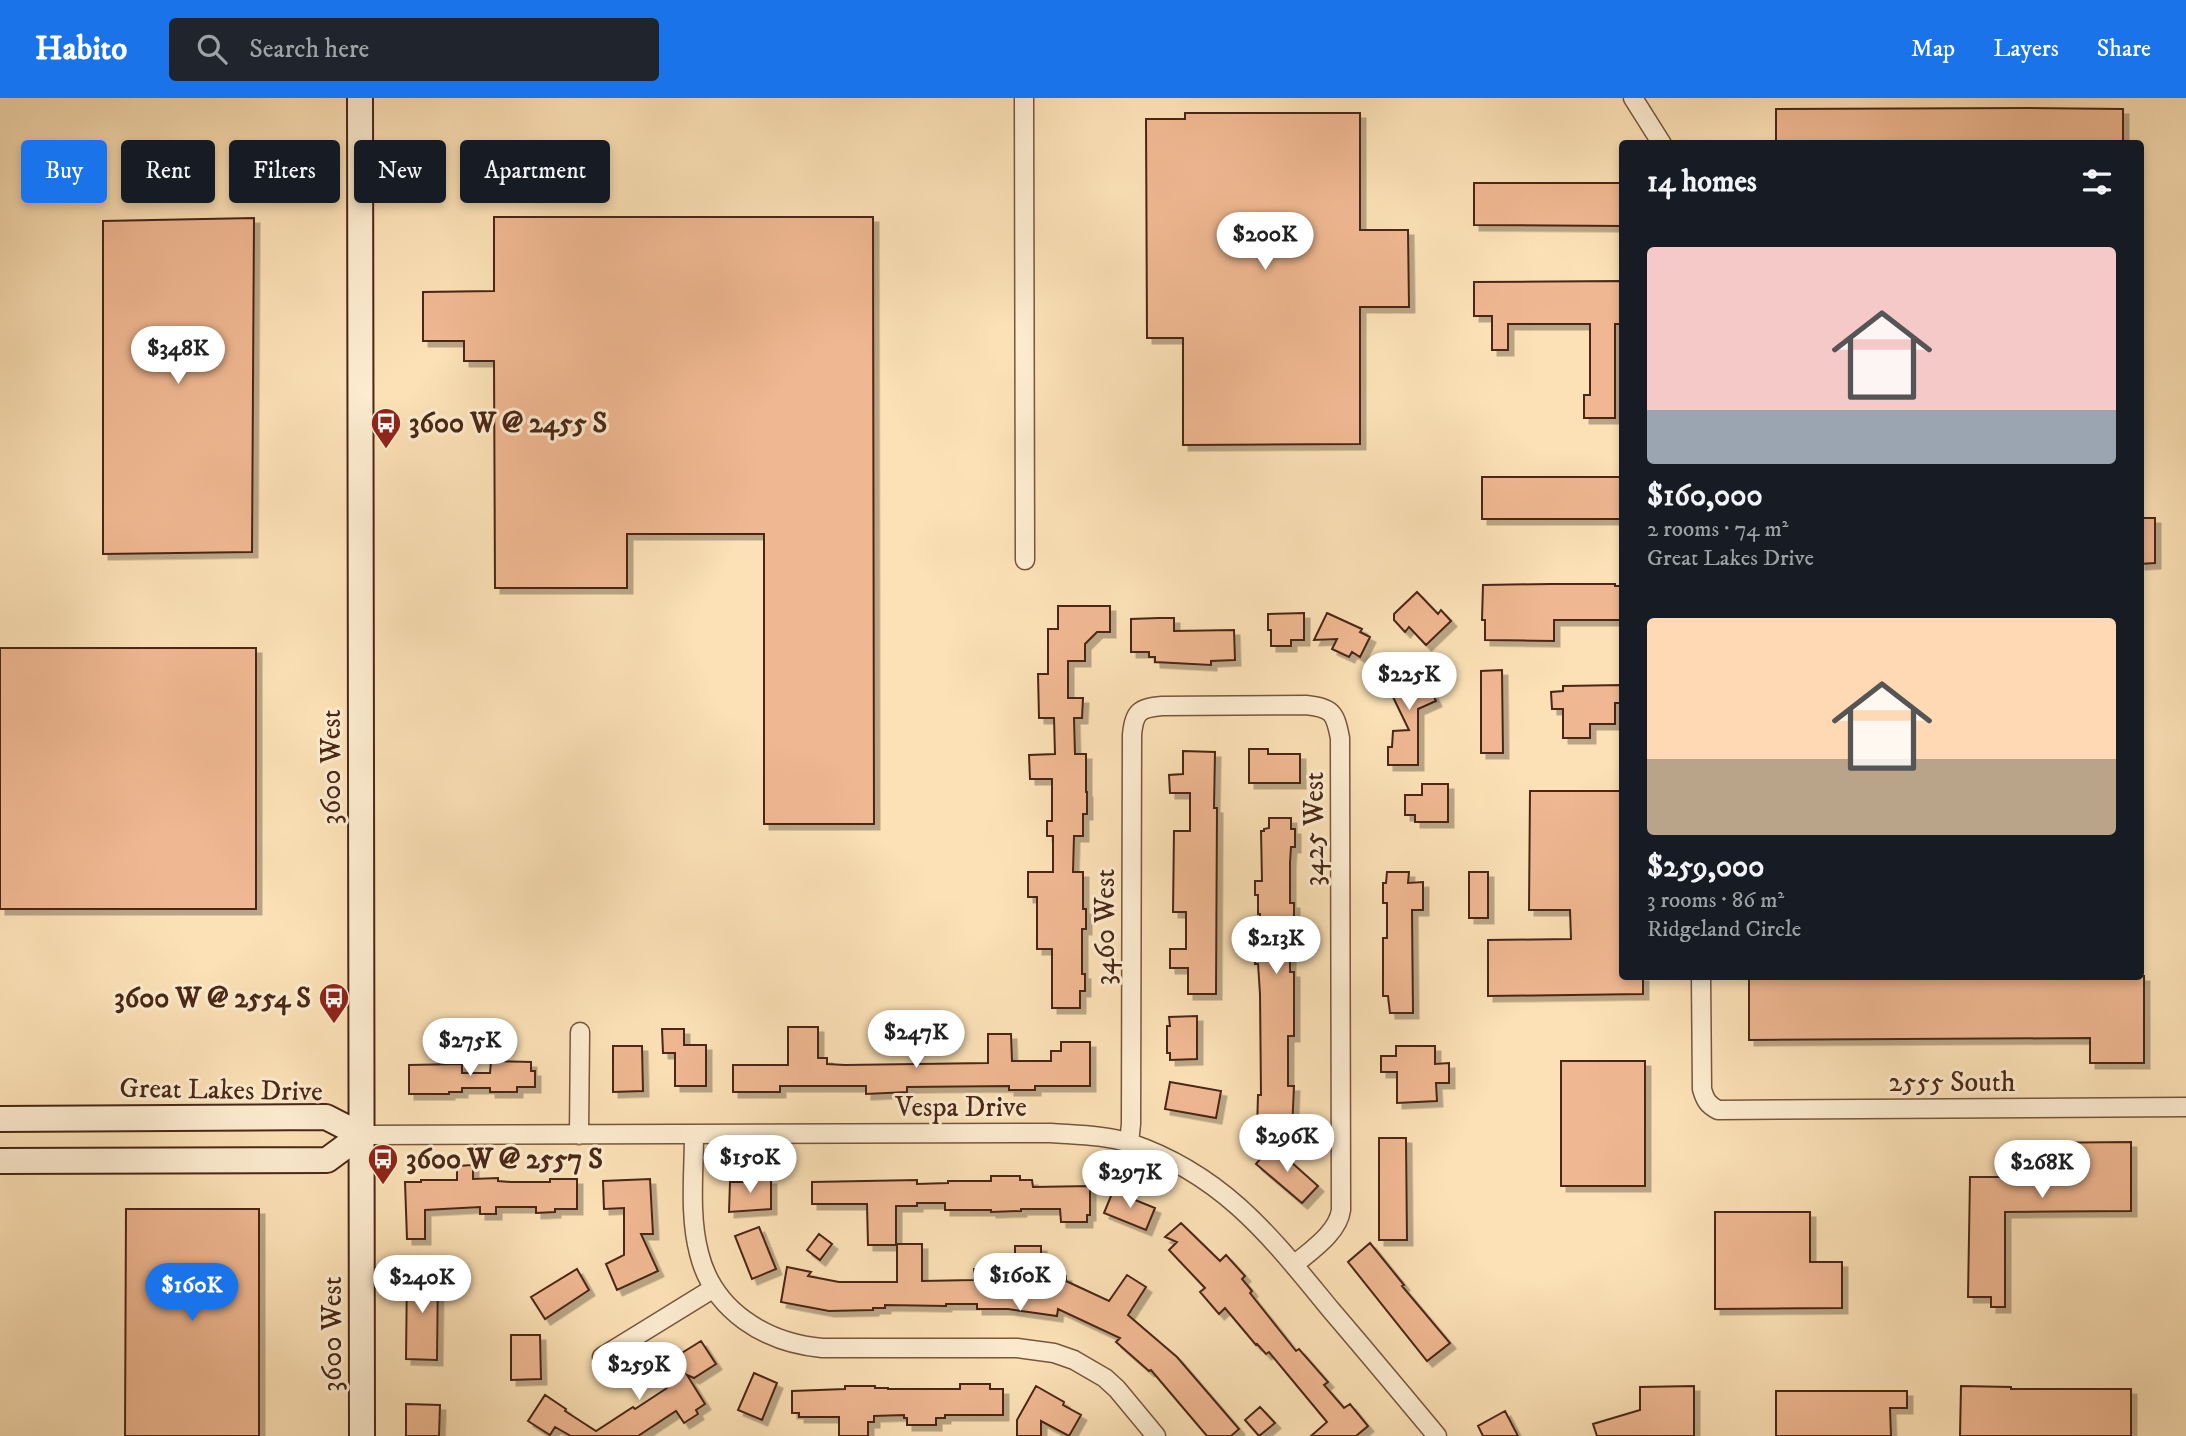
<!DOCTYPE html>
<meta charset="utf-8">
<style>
:root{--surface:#171b24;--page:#20242c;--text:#f1f3f6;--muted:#9ea1a6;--accent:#1a73e8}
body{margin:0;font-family:"IM FELL DW Pica",serif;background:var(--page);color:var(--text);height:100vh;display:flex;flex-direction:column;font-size:26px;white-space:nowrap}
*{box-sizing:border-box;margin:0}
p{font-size:23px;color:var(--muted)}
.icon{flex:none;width:38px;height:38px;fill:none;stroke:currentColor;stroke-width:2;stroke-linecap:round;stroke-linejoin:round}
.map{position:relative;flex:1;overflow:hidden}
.drawer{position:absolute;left:1619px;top:42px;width:525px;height:840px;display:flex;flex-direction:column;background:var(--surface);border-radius:7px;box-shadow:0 4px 10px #0003}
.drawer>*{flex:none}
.banner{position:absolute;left:21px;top:42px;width:665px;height:63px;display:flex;gap:14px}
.price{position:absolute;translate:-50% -60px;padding:0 16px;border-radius:24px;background:#fff;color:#222;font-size:23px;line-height:46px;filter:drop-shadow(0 2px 4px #0008)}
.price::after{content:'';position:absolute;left:50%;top:42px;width:21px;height:16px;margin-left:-10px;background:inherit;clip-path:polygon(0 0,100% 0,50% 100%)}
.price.current{background:var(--accent);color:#fff}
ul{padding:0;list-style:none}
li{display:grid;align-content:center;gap:14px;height:371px;padding:0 28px}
li span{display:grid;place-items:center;height:217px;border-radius:7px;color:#555}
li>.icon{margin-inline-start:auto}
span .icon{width:126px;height:126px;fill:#fffc;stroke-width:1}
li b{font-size:30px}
h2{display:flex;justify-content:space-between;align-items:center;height:84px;padding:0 28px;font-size:30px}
.chip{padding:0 24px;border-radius:7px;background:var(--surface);box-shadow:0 4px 10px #0003;font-size:24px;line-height:63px}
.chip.current{background:var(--accent);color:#fff}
header{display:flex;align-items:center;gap:42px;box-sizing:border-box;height:98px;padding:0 35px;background:var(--accent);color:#fff}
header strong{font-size:33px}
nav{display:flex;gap:38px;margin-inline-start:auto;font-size:24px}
.search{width:490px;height:63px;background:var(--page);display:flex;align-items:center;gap:18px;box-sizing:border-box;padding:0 24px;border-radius:7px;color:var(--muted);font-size:26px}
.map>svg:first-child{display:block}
</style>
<header>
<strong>Habito</strong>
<div class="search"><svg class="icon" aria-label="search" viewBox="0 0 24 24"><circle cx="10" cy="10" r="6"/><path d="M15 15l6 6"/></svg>Search here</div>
<nav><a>Map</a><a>Layers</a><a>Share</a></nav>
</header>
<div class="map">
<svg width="2186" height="1338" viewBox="0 0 2186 1338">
<defs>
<filter id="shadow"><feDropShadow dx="5.5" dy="5.5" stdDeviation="0" flood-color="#0004"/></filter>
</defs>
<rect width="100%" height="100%" fill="#fce1b6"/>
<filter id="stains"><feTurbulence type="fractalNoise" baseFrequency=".00286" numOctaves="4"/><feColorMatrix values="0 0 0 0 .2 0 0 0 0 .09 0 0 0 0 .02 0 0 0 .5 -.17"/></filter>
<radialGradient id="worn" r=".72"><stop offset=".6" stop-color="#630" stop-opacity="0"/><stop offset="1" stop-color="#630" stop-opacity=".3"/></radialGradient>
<!-- building -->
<path fill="#f0b892" stroke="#492715" stroke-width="2" filter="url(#shadow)" d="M2027 10 2123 11V46H1776V11Z
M1185 15H1360V132H1408L1409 209H1360V346L1183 347V240H1147L1146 21H1185Z
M1474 85H1622V128L1474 127Z
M494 119H873L874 726H764V436H627V490H495L494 263H464V243H423V194L494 193Z
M254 120 252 454 103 456V123Z
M1622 183V226H1615V320H1584V297H1590V226H1508V252H1492V218H1474V184Z
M1482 379H1622V421H1482Z
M2140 420H2155V465L2140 466Z
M1551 486H1615V488H1622V522H1554V543L1485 542V522H1482L1483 487Z
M1417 494 1438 516 1441 512 1451 523 1426 547 1409 529 1405 534 1394 522V516Z
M1058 508H1110V534H1097L1085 546V563H1068V600H1083L1082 620H1074L1075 656H1086V694H1087V716H1083V738H1074L1073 774H1083V811H1086V831H1082V876H1085V893H1080V910H1052V851H1037V799H1028V774H1053V738H1047V723H1052V681H1030L1029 657 1055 656 1054 620H1039L1038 576H1048V531H1058Z
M1304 515V542H1291V548H1271V532H1268V516Z
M1327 515 1362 531 1360 534 1370 539 1360 559 1352 554 1349 559 1332 551 1337 541 1314 542Z
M1159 520H1174V533L1234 532 1235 562 1211 563V567L1155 564V559H1149V554H1131V521Z
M0 550H256V811H0Z
M1420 561 1427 577 1424 578 1436 603 1418 611V667H1388V649H1392L1393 633 1409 632 1393 599 1399 597 1389 575Z
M1502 572 1503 655H1481V573Z
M1622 587V605H1615V626H1590V640H1563V611H1552L1551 594 1563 593V588Z
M1249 651H1268V656H1300V685H1249Z
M1183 653 1215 654 1214 710H1217L1216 896H1188V870H1170V851H1186V814H1173L1174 733H1190V695H1170L1169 677 1183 676Z
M1422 686H1448V724H1415V717H1405V697H1422Z
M1530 693H1622V878H1643V896L1488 898V842L1571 841 1570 812H1529Z
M1269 720H1291V731H1295V749H1291L1290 765V805H1294V826H1290V874H1294V938H1288V988H1294L1292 1032H1257L1258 997H1261L1260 896 1258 866H1255V851H1260V816H1258V797H1255V783H1262L1261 733H1264V731L1269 730Z
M1387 774H1409L1408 785 1423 784V812H1412L1413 915H1390L1388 898H1383V840H1387V805H1383V785H1386Z
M1469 774H1488V820H1469Z
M1749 878H2144V965H2090V940L1749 942Z
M1197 918V961L1170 962V955H1167V928H1170L1169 919Z
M788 929H818V960H827V966L845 967 988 965V936H1011L1012 963H1051V953H1061V944H1090V988H1035V992H1009V988L907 989V994L866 996V988H780V994H733V967H788Z
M662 931H684V947H706V988H675V955H663Z
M613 948H642L643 993 613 994Z
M1396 948H1435V966L1449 965V985H1436L1437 1003 1397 1005V974H1381V958H1396Z
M491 963 531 964V973H535V989H517V994H490V990H462V994H449V996H409V967L462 966V975H490Z
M1561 963H1645V1088H1561Z
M1170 984 1221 993 1216 1020 1165 1011Z
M1379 1040H1406L1407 1142H1379Z
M2131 1044V1113L2005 1114V1209H1991V1199H1968L1970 1079H2018L2017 1045Z
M1272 1047 1318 1088 1302 1105 1256 1066Z
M473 1067V1081L498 1080V1083L511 1084H550V1081H577V1111H555V1114L536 1115V1109H496V1116H480V1109L425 1112V1141H407L405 1084H421V1082H457V1068Z
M991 1078H1020V1082H1032L1033 1089 1090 1088V1117H1087V1124H1061L1060 1111H1021V1113L991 1114V1112H945V1105H917V1108H896V1147H868L867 1106H812V1084L917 1082V1086L948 1085V1083H991Z
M650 1081 653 1136H641L658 1173 617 1192 606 1166 624 1157V1110L604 1111 603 1083Z
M746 1081H771V1111L729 1114 730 1084H746Z
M1113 1093 1155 1110 1146 1132 1104 1115Z
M126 1111H259V1338H125Z
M1715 1114H1810V1164H1842V1210L1715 1211Z
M1181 1125 1220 1163 1226 1157 1245 1178 1242 1181 1252 1193 1250 1195 1296 1253 1299 1251 1328 1284 1324 1287 1344 1310 1350 1306 1368 1328 1356 1338H1311L1327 1324 1269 1254 1266 1256 1257 1246 1256 1247 1225 1210 1219 1216 1200 1194 1205 1190 1169 1152 1177 1144 1165 1139Z
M759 1129 776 1171 752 1181 735 1138Z
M819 1136 832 1146 820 1162 807 1152Z
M1370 1145 1404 1187 1402 1188 1450 1245 1427 1263 1348 1164Z
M897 1146H922V1183L974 1182V1171L1015 1172V1148H1041V1175L1066 1178V1183L1109 1203 1127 1177 1146 1189 1128 1217 1177 1259 1239 1331 1231 1338H1207L1151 1272 1149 1273 1116 1244 1120 1240 1058 1211 1057 1218 1008 1211H977V1206H946V1208L885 1207V1210H873V1212L829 1213 781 1204 787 1169 811 1174 808 1178 839 1184H897Z
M577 1171 589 1192 545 1221 531 1199Z
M407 1172H438L437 1262 406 1261Z
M511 1237H540L541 1281 511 1282Z
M701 1243 716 1266 694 1280 687 1277 705 1306 696 1312 698 1316 684 1325 676 1313 638 1338H571L555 1329 550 1337 528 1323 545 1297 566 1311 565 1313 596 1333 633 1309 635 1311 667 1290 656 1271Z
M754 1275 777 1285 762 1322 738 1312Z
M960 1286H990V1291H1003V1317H945V1320H936V1327H907V1320H904V1317L874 1318V1324H868V1338H839V1319H799V1315H792V1293L845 1291V1288H875V1290H888V1291H960Z
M1036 1288 1064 1304 1063 1307 1081 1317 1069 1338 1041 1323V1338H1017V1322Z
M1694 1288V1338H1597L1593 1326 1640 1312V1289Z
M1961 1288 2011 1289V1291H2131V1338H1960Z
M1776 1293H1907V1310H1890L1891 1338H1776Z
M406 1306 440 1307 439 1338H406Z
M1260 1309 1275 1325 1259 1338 1245 1322Z
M1505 1313 1518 1338H1483L1478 1328Z"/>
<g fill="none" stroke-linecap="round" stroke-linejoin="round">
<!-- street casing -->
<g stroke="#76563d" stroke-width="21">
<path id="street" d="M1024 0 1025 462
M1633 0 1662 46
M1701 878 1702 991C1705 1002 1708 1007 1718 1012L2186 1009
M694 1036C694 1075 689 1117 699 1155 713 1213 766 1245 822 1250H1017L1054 1255 1074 1262 1105 1280 1117 1291 1156 1338
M361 1037 1051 1035C1077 1037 1105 1037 1130 1045 1224 1077 1271 1139 1331 1212 1367 1254 1402 1296 1437 1338
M579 1037 580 934
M1129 1045 1131 1026 1132 637C1134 614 1139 610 1162 608L1306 607C1332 610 1335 614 1340 640L1341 1112C1338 1135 1310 1153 1294 1167
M602 1259 714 1190"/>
</g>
<!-- secondary casing -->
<g stroke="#492715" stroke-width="28">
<path id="secondary" d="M360 0 362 1338
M0 1021 326 1019 361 1037
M0 1063 327 1062 361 1037"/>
</g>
<!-- street -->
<use href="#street" stroke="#fdecd0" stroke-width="18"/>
<!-- secondary -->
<use href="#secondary" stroke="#fdecd0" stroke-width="24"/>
</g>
<!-- icons -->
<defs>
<g id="bus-pin" transform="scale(1.575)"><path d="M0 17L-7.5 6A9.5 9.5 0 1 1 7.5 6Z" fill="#8f2418" stroke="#fdecd0"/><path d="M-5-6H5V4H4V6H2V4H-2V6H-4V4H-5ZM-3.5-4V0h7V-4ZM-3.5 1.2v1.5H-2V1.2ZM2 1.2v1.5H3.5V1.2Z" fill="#fff"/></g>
</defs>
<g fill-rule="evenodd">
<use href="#bus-pin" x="386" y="325"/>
<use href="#bus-pin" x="334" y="900"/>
<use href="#bus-pin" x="383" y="1061"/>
</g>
<g text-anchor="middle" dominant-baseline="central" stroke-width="6" stroke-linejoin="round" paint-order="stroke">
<!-- poi labels -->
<g font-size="28" font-weight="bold" fill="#492715" stroke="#fdecd0" text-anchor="start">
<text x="409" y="325">3600 W @ 2455 S</text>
<text x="311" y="900" text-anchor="end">3600 W @ 2554 S</text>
<text x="406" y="1061">3600 W @ 2557 S</text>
</g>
<!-- street labels -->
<g font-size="28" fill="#492715" stroke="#fdecd0">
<text transform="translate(331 669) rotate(-90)">3600 West</text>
<text transform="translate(1314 731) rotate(-90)">3425 West</text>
<text transform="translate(1105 829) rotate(-90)">3460 West</text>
<text x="1952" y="984">2555 South</text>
<text transform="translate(221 992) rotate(1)">Great Lakes Drive</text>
<text x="961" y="1009">Vespa Drive</text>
<text transform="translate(332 1236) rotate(-90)">3600 West</text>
</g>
</g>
<rect width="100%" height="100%" filter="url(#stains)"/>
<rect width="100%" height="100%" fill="url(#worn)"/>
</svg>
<b class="price" style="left:1265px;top:174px">$200K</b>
<b class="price" style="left:178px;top:288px">$348K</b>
<b class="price" style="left:1409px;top:614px">$225K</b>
<b class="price" style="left:1276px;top:878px">$213K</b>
<b class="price" style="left:916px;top:972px">$247K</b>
<b class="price" style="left:470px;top:980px">$275K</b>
<b class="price" style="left:1287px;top:1076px">$296K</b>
<b class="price" style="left:750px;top:1097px">$150K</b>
<b class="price" style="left:2042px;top:1102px">$268K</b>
<b class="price" style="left:1130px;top:1112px">$297K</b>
<b class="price" style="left:1020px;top:1215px">$160K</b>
<b class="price" style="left:422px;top:1217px">$240K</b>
<b class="price current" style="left:192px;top:1225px">$160K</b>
<b class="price" style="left:639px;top:1304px">$259K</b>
<div class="banner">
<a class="chip current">Buy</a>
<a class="chip">Rent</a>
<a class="chip">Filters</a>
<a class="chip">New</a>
<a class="chip">Apartment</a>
</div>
<section class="drawer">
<h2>14 homes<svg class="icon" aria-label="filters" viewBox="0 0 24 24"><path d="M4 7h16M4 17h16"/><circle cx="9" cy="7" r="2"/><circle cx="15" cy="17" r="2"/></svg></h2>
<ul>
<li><span style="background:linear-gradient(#f6c9c9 75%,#9aa5b1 0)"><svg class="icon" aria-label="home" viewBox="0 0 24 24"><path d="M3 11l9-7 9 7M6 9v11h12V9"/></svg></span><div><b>$160,000</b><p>2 rooms · 74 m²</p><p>Great Lakes Drive</p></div></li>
<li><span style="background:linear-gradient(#ffd9b3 65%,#b9a48a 0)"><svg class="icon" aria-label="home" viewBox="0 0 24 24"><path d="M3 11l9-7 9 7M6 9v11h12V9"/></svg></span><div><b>$259,000</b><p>3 rooms · 86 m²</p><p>Ridgeland Circle</p></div></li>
</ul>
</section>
</div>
